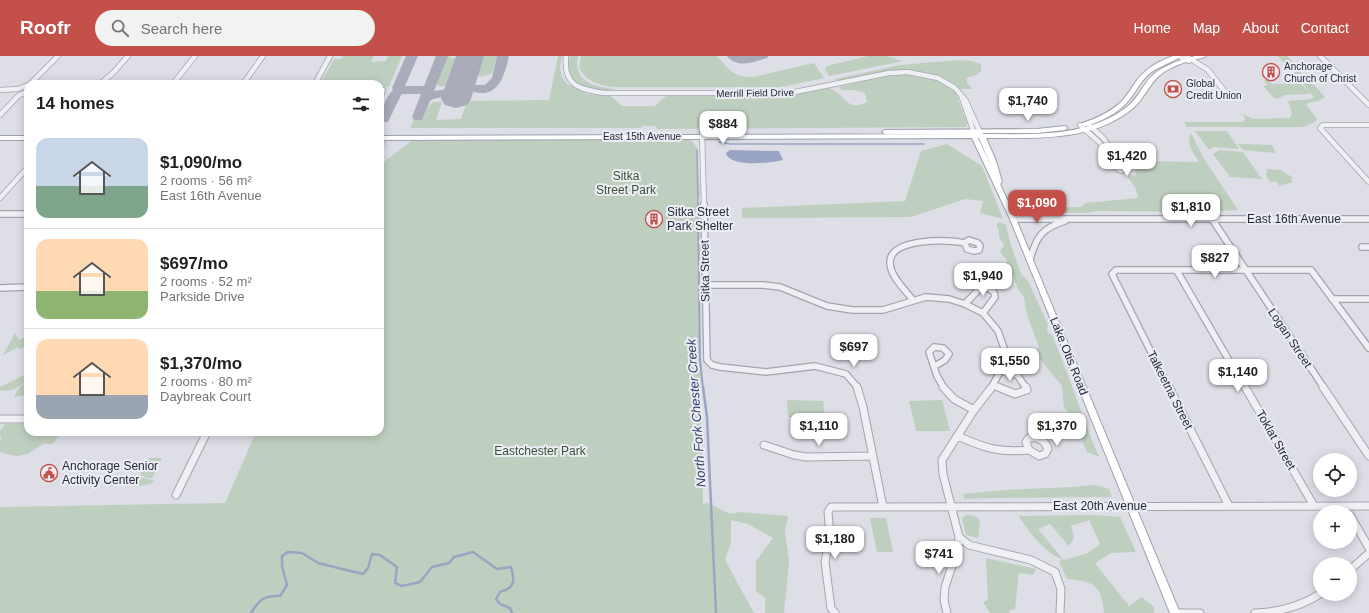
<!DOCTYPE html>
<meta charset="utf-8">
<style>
:root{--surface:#fff;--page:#f2f2f2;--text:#202124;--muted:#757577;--line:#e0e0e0;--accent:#c3514a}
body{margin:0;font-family:Arial,sans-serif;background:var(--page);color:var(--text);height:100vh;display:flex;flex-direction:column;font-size:15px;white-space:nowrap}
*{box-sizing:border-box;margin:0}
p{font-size:13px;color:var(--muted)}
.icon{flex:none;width:22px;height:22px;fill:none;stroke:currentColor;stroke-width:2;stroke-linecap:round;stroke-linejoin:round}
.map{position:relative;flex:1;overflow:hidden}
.panel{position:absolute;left:24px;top:24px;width:360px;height:356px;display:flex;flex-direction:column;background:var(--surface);border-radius:12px;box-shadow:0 2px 10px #0003}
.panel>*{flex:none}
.buttons{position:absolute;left:1313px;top:397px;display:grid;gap:8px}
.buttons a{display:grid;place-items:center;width:44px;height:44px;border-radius:50%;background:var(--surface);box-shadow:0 2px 10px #0003;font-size:20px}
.price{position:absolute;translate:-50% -34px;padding:0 9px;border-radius:8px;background:#fff;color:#222;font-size:13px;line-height:26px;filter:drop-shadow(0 1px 2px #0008)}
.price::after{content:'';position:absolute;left:50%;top:24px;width:12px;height:9px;margin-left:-6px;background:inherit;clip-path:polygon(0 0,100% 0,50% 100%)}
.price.on{background:var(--accent);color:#fff}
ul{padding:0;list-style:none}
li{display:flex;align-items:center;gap:12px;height:100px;padding:0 12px}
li+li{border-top:1px solid var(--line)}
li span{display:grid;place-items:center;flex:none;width:112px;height:80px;border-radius:12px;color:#555}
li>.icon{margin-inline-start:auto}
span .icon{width:48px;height:48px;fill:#fffc;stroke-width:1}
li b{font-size:17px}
h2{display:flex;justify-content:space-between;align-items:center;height:48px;padding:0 12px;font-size:17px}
header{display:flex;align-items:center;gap:24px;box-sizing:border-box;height:56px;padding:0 20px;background:var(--accent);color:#fff}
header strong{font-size:19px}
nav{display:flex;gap:22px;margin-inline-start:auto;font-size:14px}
.search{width:280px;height:36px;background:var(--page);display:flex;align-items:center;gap:10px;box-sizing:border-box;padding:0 14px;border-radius:22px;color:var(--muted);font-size:15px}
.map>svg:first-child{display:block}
</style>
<header>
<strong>Roofr</strong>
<div class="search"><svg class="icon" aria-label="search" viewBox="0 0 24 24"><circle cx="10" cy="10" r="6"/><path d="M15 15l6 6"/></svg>Search here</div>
<nav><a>Home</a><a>Map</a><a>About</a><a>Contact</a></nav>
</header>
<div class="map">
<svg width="1369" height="557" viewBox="0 0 1369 557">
<rect width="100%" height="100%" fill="#dddee6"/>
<!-- green -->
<path fill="#bfcfbf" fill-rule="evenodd" d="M343 0H374L371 6 386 5 388 0H402L389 31H380V28H320L334 3H341Z
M447 0H450V2H459L450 29 440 31 437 28Z
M479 0H497L492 17C486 20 480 22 474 18Z
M558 0H562L560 12 562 21 567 28 587 38 611 40 622 50H655L667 39H788L828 32C844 34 845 58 867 46L865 37 854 34H842L839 31 890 19 909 18 938 24 955 35 966 64 967 71 657 73 655 70H642L641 72H410L414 63H423C427 52 429 44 442 46L436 64 461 63 467 45 549 44Z
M570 0H578C573 25 592 30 613 33L612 36C599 35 567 30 567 13 567 9 569 4 570 0Z
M581 0H717C729 14 733 21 753 21L814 7 824 22 782 31H612C598 29 585 25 579 11Z
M868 0H887L898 4 904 5 829 20 825 13 827 10Z
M1278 0H1287L1300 14 1301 19 1314 29 1325 41 1318 45 1307 47V50L1317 63 1315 66 1303 71H1187L1184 66H1243L1245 63 1243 58 1253 63 1290 62 1292 57 1288 45 1310 43 1314 41Z
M959 4 971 5 981 8V15L976 19 967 22V26L972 33H961L952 27 930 17 903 14H891L839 25 835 23 900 9Z
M1264 24H1268L1272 28 1300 27 1311 38 1285 39 1279 42H1274L1263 30 1267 29Z
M1195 75H1227L1239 93 1214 91 1209 94Z
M1191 77 1204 103 1238 154 1204 156 1098 155 1084 157 1028 156 1036 152 1080 151 1086 147 1137 142 1138 141 1136 133 1127 120 1136 119 1135 114 1141 105 1199 106C1193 96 1186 89 1191 77Z
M414 83 691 84 697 92 700 141 697 143 698 169 703 448 708 447 730 458 740 456 788 460 785 475 789 505 784 557H765V542L756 535V505L773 482 748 468 731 464V487L725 504 754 557H0V451L225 447 256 376H380V109Z
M947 88 982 110 1003 163 980 157 983 145 965 143 911 161 742 162V152L905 145 921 95Z
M1238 88 1272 89 1276 97 1243 94Z
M1219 94 1243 96 1262 123 1230 121 1213 98Z
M1267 113 1280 114 1292 121 1291 123 1293 126 1280 130 1276 126H1270L1266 119Z
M999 166 1006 169 1010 186 1021 218 1028 225 1048 269 1047 276 1052 279C1069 319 1082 361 1099 401L1087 396 1070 358 1064 352 1062 330 1034 296 1039 291 1027 259 1024 241 1018 233 1012 217 1004 215 1007 204 1000 196 1004 189 999 181V174L996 170Z
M15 277 19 284 25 281 28 288 20 293 18 291 3 299Z
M28 317V324L13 334 0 335V331Z
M28 326V339L14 341 20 330Z
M787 344 823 345 825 361H788Z
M942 344 950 375H916L909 345Z
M5 368H28V376H61L53 388H43L28 398 17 400 2 397 0 395V386L2 381H0V375Z
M150 402H162L152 422H146L140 418 148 403Z
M132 420 153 424 154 426 150 428 138 430 132 426Z
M1095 429 1109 433 1112 441 994 442 964 443 963 438 1004 434 1071 431Z
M967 459 975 460 980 464 978 482 966 479 962 463 964 460Z
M1093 459 1120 461 1136 496 1111 497 1095 507 1129 550 1142 541 1154 551V557H1104C1101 529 1096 526 1067 523L1059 505 1063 504C1045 496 1029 477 1019 460ZM1089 464 1100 488 1088 497 1064 504 1038 473 1050 468 1069 490 1074 481 1071 470Z
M870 462H886L893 496H877Z
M986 502 1036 513 1033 519 1019 517 1015 553 1010 554 1009 557H990L983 546 988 544Z"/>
<!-- water -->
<path fill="#9aa5c3" d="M730 94 779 95 783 104C771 107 730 112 726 97Z"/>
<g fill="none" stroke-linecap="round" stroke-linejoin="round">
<!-- stream-far2 -->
<path stroke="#9aa5c3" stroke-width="1.5" d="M719 86 730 88H924
M697 94 698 149"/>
<!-- stream-far1 -->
<path stroke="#9aa5c3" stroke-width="2" d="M698 148V150
M698 155 700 304 703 332"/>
<!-- stream -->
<path stroke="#9aa5c3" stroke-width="2.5" d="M703 331 707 361 716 557
M251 557C259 544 264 539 280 540L287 529 282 510V500L288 496 302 497 318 507 363 518 368 512 372 498 380 499 397 511 395 527 402 530 420 526 432 511 449 507 454 501 473 496 497 513 511 511C515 525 515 532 500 536L496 543 500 548 510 552 512 557"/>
<!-- taxiway -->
<path fill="#aaacba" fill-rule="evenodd" d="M406 0H418L405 30H424L436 0H448L434 35 448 33 457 27 458 24 462 23 474 29H485L492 22 497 0H509C503 26 496 46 464 33L456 38 433 43 430 45 422 64H414L412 61 421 38H403L401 39 388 66H380C380 56 386 41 393 34L392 32Z
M727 0H769L767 2C754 6 737 13 727 0Z"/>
<!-- runway -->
<path fill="#aaacba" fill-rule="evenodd" d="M456 0H484L471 43 467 49 456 52 445 49 441 43Z"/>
<!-- minor-far2 casing -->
<g stroke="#a3a4af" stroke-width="6">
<path id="minor-far2" d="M566 0C563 30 579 33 604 37H790L889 17 908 16 938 22 955 32 961 39
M1178 0 1189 5
M1186 0 1208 14 1229 41
M1320 0 1369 49
M30 28 58 0
M100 28 113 17 128 0
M173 28 195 0
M243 28 263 0
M315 28 330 0
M0 34 18 33 28 29
M380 34H383L380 42
M0 59 19 39 28 36
M1080 69 1100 87 1112 109 1121 115 1123 111 1104 83 1088 68
M1369 69H1323L1320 72 1369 126
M973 74 961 39 966 45 979 74
M702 77 704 149
M380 89 383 88
M0 142 28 111"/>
</g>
<!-- minor-far1 casing -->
<g stroke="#a3a4af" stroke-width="8">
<path id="minor-far1" d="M704 148 707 304 712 309 720 311 766 316 815 310 846 318 858 332
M0 158H28
M1013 163H1369
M1212 163 1324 332
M969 184 978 187 980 190 979 194 974 195 967 193 965 187Z
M1362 191H1369
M1030 204C1036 181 1042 172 1065 165
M1177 215 1245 332
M705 229H763L780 231 827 250 852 254H883L926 241 949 243 965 248 983 257 998 275 1004 292 1005 300 1002 312 991 332
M0 232 28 231
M1332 243H1369
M913 244C905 234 889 219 890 205 892 182 949 183 965 187
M965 248 981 231H986L994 236 995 241 983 257
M935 310 945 304 949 298 943 292 934 291 929 296 937 320 944 332
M1002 312 1018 320 1026 332
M993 329 1000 332
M1169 332 1112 218 1116 214H1311L1369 292"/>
</g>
<!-- minor casing -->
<g stroke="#a3a4af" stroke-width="9">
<path id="minor" d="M857 331 863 351 883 451
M943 331 954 343 974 354
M998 331 1015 338 1027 334 1026 331
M1169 331 1229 450
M1245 331 1314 450
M1323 331 1369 400
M0 363H28
M958 380C984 392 1000 397 1029 394
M1029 382C1038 381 1045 384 1048 393L1045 398 1039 400 1029 394 1026 386Z
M764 389 794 399 806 401 873 400
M176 439 207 376
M1350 459 1369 492
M959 481 969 489 1031 504 1055 516 1061 533 1060 557
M1350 514 1369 497
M835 557 831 552 825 506 830 480 828 456 831 451 1369 450
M947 557 944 544 945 531 957 495 959 481 943 418 942 404 974 354 992 331
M1175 557H1200
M1255 557C1279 556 1300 551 1320 538"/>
</g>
<!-- major casing -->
<g stroke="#9da1b0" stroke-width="2">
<path id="major" d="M1173 0H1181C1171 7 1159 10 1149 18 1141 25 1136 35 1130 43 1118 58 1100 66 1082 71L1080 70V68C1095 63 1109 57 1121 46 1127 40 1132 31 1137 24 1146 12 1159 5 1173 0Z
M1195 0H1206C1202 3 1196 3 1192 4 1182 7 1172 11 1164 16 1149 26 1145 43 1132 53 1092 86 1034 82 986 82L996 105 1002 126 1000 128 1016 163 1180 557H1170L1010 163 972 82 380 84V80L970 78H885L882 76 885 74 1037 73 1065 70 1068 72 1065 74 1037 77H982L984 78C1032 78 1086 82 1127 51 1135 45 1140 35 1146 27 1157 11 1177 5 1195 0ZM978 82H979L992 112Z
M0 80H28V84H0Z"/>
</g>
<!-- minor-far2 -->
<use href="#minor-far2" stroke="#eff0f4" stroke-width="4.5"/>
<!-- minor-far1 -->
<use href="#minor-far1" stroke="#eff0f4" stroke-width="5.5"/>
<!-- minor -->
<use href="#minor" stroke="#eff0f4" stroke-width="7"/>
<!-- major -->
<use href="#major" fill="#fff" fill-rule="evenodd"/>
</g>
<!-- icons -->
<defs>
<g id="building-ring" transform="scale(0.9)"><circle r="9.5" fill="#ecedf3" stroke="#c3514a" stroke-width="1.5"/><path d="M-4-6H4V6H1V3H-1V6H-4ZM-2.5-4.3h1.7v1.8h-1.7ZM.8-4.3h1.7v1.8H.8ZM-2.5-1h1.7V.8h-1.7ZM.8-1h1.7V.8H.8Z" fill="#c3514a"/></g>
<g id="bank-ring" transform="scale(0.9)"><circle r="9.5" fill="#ecedf3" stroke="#c3514a" stroke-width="1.5"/><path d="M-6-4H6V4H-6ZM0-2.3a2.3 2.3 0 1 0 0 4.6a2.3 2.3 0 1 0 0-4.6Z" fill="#c3514a"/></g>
<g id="civic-ring" transform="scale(0.9)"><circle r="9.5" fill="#ecedf3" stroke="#c3514a" stroke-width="1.5"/><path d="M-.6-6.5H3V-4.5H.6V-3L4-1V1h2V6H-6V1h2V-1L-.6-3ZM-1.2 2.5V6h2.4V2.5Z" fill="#c3514a"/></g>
</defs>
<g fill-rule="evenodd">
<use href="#building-ring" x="1271" y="16"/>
<use href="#bank-ring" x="1173" y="33"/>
<use href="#building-ring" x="654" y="163"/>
<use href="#civic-ring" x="49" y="417"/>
</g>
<g text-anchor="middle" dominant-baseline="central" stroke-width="4" stroke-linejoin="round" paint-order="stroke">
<!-- far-poi labels -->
<g font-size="10" fill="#282a3b" stroke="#ecedf3" text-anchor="start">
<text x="1284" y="10">Anchorage<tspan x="1284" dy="12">Church of Christ</tspan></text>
<text x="1186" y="27">Global<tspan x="1186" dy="12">Credit Union</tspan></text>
</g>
<!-- far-street labels -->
<g font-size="10" fill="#282a3b" stroke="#ecedf3">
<text transform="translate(755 37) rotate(-1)">Merrill Field Drive</text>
<text x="642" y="80">East 15th Avenue</text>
</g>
<!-- park labels -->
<g font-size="12" fill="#365537" stroke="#ecedf3">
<text x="626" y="120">Sitka<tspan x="626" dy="14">Street Park</tspan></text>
<text x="540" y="395">Eastchester Park</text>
</g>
<!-- poi labels -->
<g font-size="12" fill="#282a3b" stroke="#ecedf3" text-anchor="start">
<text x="667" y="156">Sitka Street<tspan x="667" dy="14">Park Shelter</tspan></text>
<text x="62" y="410">Anchorage Senior<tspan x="62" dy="14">Activity Center</tspan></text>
</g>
<!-- street labels -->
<g font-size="12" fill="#282a3b" stroke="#ecedf3">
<text x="1294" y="163">East 16th Avenue</text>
<text transform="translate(705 215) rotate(-91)">Sitka Street</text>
<text transform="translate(1290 282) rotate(56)">Logan Street</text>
<text transform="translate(1069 300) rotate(68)">Lake Otis Road</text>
<text transform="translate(1170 334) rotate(63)">Talkeetna Street</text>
<text transform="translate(1276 384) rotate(60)">Toklat Street</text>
<text x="1100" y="450">East 20th Avenue</text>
</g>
<!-- water labels -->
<g font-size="13" font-style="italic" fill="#35426b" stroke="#ecedf3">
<text transform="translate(696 357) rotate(-94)">North Fork Chester Creek</text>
</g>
</g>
</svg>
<div class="buttons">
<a><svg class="icon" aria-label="locate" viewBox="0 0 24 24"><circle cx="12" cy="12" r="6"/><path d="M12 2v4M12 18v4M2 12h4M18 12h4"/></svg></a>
<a>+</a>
<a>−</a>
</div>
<b class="price" style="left:1028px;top:66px">$1,740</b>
<b class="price" style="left:723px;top:89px">$884</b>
<b class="price" style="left:1127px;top:121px">$1,420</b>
<b class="price on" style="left:1037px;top:168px">$1,090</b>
<b class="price" style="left:1191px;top:172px">$1,810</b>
<b class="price" style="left:1215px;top:223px">$827</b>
<b class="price" style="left:983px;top:241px">$1,940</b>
<b class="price" style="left:854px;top:312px">$697</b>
<b class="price" style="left:1010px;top:326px">$1,550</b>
<b class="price" style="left:1238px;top:337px">$1,140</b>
<b class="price" style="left:819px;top:391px">$1,110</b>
<b class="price" style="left:1057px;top:391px">$1,370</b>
<b class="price" style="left:835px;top:504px">$1,180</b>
<b class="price" style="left:939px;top:519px">$741</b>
<section class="panel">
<h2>14 homes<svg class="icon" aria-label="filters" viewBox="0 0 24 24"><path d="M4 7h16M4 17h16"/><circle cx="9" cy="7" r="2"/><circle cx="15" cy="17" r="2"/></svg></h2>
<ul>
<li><span style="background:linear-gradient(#c9d6e8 60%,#7fa58c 0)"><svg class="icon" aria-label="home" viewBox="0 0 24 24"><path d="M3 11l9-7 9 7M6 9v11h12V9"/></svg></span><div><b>$1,090/mo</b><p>2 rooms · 56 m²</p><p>East 16th Avenue</p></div></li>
<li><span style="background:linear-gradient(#ffd9b3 65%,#8fb573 0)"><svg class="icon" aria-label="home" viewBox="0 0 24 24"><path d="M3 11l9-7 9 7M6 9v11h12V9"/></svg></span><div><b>$697/mo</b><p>2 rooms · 52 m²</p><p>Parkside Drive</p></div></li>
<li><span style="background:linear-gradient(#ffd9b3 70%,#9aa5b1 0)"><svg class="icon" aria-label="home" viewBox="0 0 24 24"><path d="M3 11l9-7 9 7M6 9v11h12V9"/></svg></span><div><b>$1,370/mo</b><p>2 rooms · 80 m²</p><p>Daybreak Court</p></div></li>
</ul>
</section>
</div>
